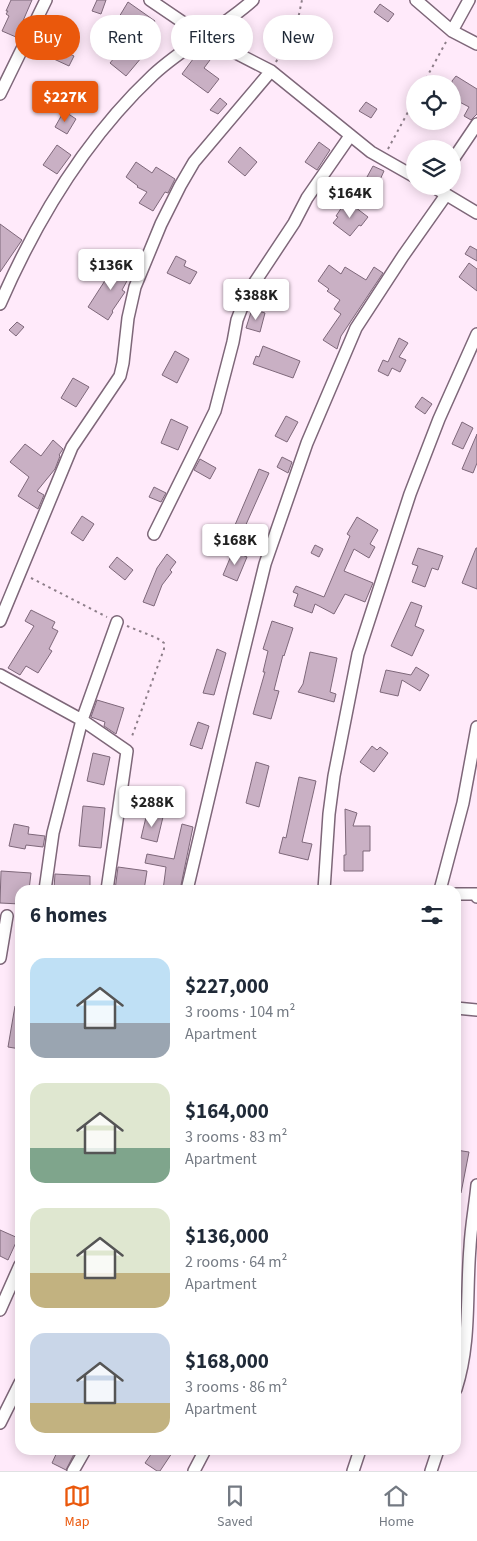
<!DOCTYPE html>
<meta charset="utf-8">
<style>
:root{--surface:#fff;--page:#f6f6f7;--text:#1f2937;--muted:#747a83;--line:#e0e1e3;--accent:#ea580c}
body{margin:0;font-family:"Source Sans 3",sans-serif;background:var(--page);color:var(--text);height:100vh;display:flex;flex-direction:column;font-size:19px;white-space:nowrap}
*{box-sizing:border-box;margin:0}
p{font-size:16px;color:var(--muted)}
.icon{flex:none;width:28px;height:28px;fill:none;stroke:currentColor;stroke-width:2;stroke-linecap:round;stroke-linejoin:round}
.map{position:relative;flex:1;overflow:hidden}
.details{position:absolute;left:15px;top:885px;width:446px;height:570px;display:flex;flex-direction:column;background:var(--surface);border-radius:15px;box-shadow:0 2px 12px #0003}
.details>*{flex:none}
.banner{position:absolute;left:15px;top:15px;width:448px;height:45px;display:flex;gap:10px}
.buttons{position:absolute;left:406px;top:75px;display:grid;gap:10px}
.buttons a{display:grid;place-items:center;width:55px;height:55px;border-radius:50%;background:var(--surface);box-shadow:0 2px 12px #0003;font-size:25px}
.price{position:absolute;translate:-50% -42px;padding:0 11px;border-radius:5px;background:#fff;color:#222;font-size:16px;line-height:32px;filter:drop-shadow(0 1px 2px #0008)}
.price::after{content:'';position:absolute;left:50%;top:30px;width:15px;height:11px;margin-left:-8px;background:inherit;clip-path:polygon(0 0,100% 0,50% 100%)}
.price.selected{background:var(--accent);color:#fff}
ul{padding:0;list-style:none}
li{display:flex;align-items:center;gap:15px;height:125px;padding:0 15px}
li span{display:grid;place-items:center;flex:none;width:140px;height:100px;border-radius:15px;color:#555}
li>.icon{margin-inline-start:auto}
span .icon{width:60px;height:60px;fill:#fffc;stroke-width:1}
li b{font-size:21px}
h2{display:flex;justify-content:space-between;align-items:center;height:60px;padding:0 15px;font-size:21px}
.pill{padding:0 18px;border-radius:22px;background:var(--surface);box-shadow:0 2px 12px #0003;font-size:18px;line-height:45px}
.pill.selected{background:var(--accent);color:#fff}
.tabs{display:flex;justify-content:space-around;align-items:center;height:70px;border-top:1px solid var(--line);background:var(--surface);font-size:14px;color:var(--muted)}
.tabs a{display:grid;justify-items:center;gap:2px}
.tabs .selected{color:var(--accent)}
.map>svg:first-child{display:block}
</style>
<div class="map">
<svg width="477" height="1471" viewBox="0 0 477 1471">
<rect width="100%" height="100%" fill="#ffeafa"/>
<!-- building -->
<path fill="#c9b0c4" stroke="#7e687a" d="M11 0H32L16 37 2 31 9 16 6 14 8 11H6Z
M97 0H106L101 14 92 11Z
M128 2 155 21 144 38 152 45 126 76 110 63 134 34 116 22Z
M380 4 394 14 388 22 374 12Z
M48 44 74 56 69 66 43 54Z
M199 51 210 60 204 68 219 79 208 93 182 74Z
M456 76 477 89V114L471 120 464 116 469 107 452 98V81Z
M90 88 98 96 87 107 80 99Z
M220 98 227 104 218 114 210 110Z
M366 102 377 109 371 118 359 111Z
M64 111 76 119 67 134 55 127Z
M319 142 330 150 317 170 305 162Z
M57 145 71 155 57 174 43 165Z
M240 147 257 162 245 176 228 162Z
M136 162 152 173 156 167 175 179 168 193 165 192 153 211 139 203 147 192 137 187 138 186 126 177Z
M373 166 384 171 379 182 367 177Z
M351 204 368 217 361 226 359 225 350 236 333 223 338 217 336 216 342 207 346 210Z
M0 224 22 240 0 272Z
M470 246 477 250V261L465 254Z
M176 256 186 261 184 266 197 272 190 284 167 273Z
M117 261 133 270 122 290 125 292 112 311 113 312 108 320 88 307 106 279 108 280Z
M469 263 477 269V291L459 277Z
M329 265 341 274 345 267 366 280 374 267 383 273 341 336 337 349 323 340 341 314 334 309 340 300 327 291 329 289 318 281Z
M252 309 265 313 260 332 246 328Z
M17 322 24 327 16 336 9 330Z
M399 338 408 343 399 357 406 360 400 372 392 368 388 376 378 371 383 360 388 362Z
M263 346 300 361 293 378 253 364 256 356 259 357Z
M175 351 189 359 177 383 162 375Z
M73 378 89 387 76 407 61 398Z
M422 397 432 404 425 414 415 407Z
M286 416 298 422 287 442 275 436Z
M171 419 188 427 178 450 161 443Z
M462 422 473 428 463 449 452 444Z
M477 434V463L473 473 462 469Z
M53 440 63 449 59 455 60 456 55 469 37 491 44 495 38 509 18 496 29 477 10 462 25 444 41 456Z
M282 457 292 462 288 473 277 467Z
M200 459 216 468 210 479 194 470Z
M259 469 269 473 244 529 235 525Z
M154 487 166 493 161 502 149 497Z
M82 516 94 524 83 541 71 533Z
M357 517 378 530 370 544 375 547 369 558 354 549 344 571 373 583 365 602 345 594 334 614 315 604 312 613 294 606 298 594 293 592 296 586 324 597 350 536 347 534Z
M315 545 323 549 319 557 311 553Z
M418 548 443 556 438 570 432 568 425 587 412 582 418 566 412 564Z
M476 548H477V589L462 583Z
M233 551 247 557 237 581 223 575Z
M167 554 176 562 170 570 172 572 162 585 154 606 143 602 157 568Z
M117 557 133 570 125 580 109 567Z
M411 602 422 606 415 626 424 630 412 656 391 646Z
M31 610 55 622 52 628 58 631 49 649 52 651 38 673 26 666 20 675 8 668 34 626 25 621Z
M272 621 293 628 284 656 283 655 274 690 279 691 271 719 253 714 265 672H263L268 651 263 649Z
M217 649 226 653 214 695 203 693Z
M310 652 337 658 330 692 336 694 334 702 298 692 303 684Z
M416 667 429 675 420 691 402 680 398 696 380 692 386 670 411 675Z
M97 700 124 708 116 734 104 726 105 722 91 717Z
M198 722 209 726 202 749 190 745Z
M372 746 377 750 380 747 388 753 374 772 360 762Z
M93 753 110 757 104 785 87 781Z
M256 762 269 766 259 807 246 803Z
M299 777 316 781 302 842 312 844 308 860 279 853 283 837 286 838Z
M83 806 105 808 101 848 79 846Z
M345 809 357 813 353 826H370V851H363V871H344V855H346Z
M147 813 163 817 157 842 141 838Z
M14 824 29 827 28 834 45 836 43 847 26 845 25 849 9 846Z
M182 824 193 827 180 890H163L166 867 145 863 147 854 174 859Z
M118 867 147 871 144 890H115Z
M1 871 31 873 29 890H20V904L0 903Z
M55 874 90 876V889L54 888Z
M15 1006H20V1049L8 1047Z
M456 1150 469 1152 461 1193H456Z
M0 1230 18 1238 8 1260 0 1256Z
M58 1450H65L74 1454 66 1470 52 1463Z
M154 1450H174L160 1471H157L145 1463Z"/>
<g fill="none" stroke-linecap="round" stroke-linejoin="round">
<!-- minor casing -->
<g stroke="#7e6779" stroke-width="14">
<path id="minor" d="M150 0 203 36 271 71 371 152 415 177
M416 0 452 31 477 44
M452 31 469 0
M0 94 46 0
M452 161 477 124
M432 186 477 213
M0 304C37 219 85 139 153 75 184 46 222 28 253 0
M154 534 215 411 233 342 237 320 247 294 294 223 307 198 350 136
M0 621 72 447 120 376 123 363 128 318 135 287 161 224 180 186 194 162 271 71
M0 675 82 720 127 751 107 890
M45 890 53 833 82 720 117 622
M187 890 233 695 265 564 307 443 356 328 403 256 446 195
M324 890 329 814 334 776 358 654 410 494 439 419 477 334
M440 890 463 803 477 727
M456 894H477V897
M0 958 7 916
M456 1008 477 1010
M0 1310 20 1265
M456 1389C471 1343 466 1294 470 1247 471 1226 475 1206 477 1185
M0 1423 20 1383
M73 1471 85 1450
M194 1471 205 1450
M353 1471 360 1450
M431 1471 438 1450"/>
</g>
<!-- path -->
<path stroke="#8d7e89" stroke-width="2" stroke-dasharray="2.5 4" stroke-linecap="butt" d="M276 62 298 19 302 0
M423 84 446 42
M388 149 415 99
M31 578 107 617
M127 626 157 638 164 643V649L131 739"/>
<!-- minor -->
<use href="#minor" stroke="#fff" stroke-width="11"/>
</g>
</svg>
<div class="buttons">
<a><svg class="icon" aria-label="locate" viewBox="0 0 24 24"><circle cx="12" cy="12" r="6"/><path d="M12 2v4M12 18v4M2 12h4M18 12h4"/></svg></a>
<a><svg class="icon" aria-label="layers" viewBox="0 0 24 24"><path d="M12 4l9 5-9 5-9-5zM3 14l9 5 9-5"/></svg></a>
</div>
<b class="price selected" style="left:65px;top:123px">$227K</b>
<b class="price" style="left:350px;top:219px">$164K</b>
<b class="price" style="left:111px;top:291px">$136K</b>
<b class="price" style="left:256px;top:321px">$388K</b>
<b class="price" style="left:235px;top:566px">$168K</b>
<b class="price" style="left:152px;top:828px">$288K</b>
<div class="banner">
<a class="pill selected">Buy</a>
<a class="pill">Rent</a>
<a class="pill">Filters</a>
<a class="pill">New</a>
</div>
<section class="details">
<h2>6 homes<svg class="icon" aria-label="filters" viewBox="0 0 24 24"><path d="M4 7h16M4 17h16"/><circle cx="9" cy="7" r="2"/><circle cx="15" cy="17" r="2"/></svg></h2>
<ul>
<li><span style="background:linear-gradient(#bfe0f5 65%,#9aa5b1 0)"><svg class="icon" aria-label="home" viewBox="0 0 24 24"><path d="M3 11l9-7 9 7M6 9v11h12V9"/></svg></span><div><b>$227,000</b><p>3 rooms · 104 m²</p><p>Apartment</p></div></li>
<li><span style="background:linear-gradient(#dfe7d0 65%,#7fa58c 0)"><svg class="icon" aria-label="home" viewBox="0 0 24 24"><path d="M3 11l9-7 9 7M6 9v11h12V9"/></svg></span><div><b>$164,000</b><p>3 rooms · 83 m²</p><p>Apartment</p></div></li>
<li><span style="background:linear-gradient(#dfe7d0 65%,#c2b280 0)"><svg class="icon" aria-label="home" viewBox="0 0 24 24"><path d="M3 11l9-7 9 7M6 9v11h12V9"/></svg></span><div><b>$136,000</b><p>2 rooms · 64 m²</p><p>Apartment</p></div></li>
<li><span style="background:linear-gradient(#c9d6e8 70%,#c2b280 0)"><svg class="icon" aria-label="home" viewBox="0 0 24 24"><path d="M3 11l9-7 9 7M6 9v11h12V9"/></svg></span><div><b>$168,000</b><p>3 rooms · 86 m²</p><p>Apartment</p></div></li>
</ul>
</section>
</div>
<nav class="tabs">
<a class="selected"><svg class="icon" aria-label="map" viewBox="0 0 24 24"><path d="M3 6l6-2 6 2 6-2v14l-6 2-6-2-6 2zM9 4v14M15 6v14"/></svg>Map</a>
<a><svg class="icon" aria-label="saved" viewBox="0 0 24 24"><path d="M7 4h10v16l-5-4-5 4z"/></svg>Saved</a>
<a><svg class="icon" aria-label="home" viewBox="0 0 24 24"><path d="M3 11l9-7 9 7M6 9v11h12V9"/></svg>Home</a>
</nav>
